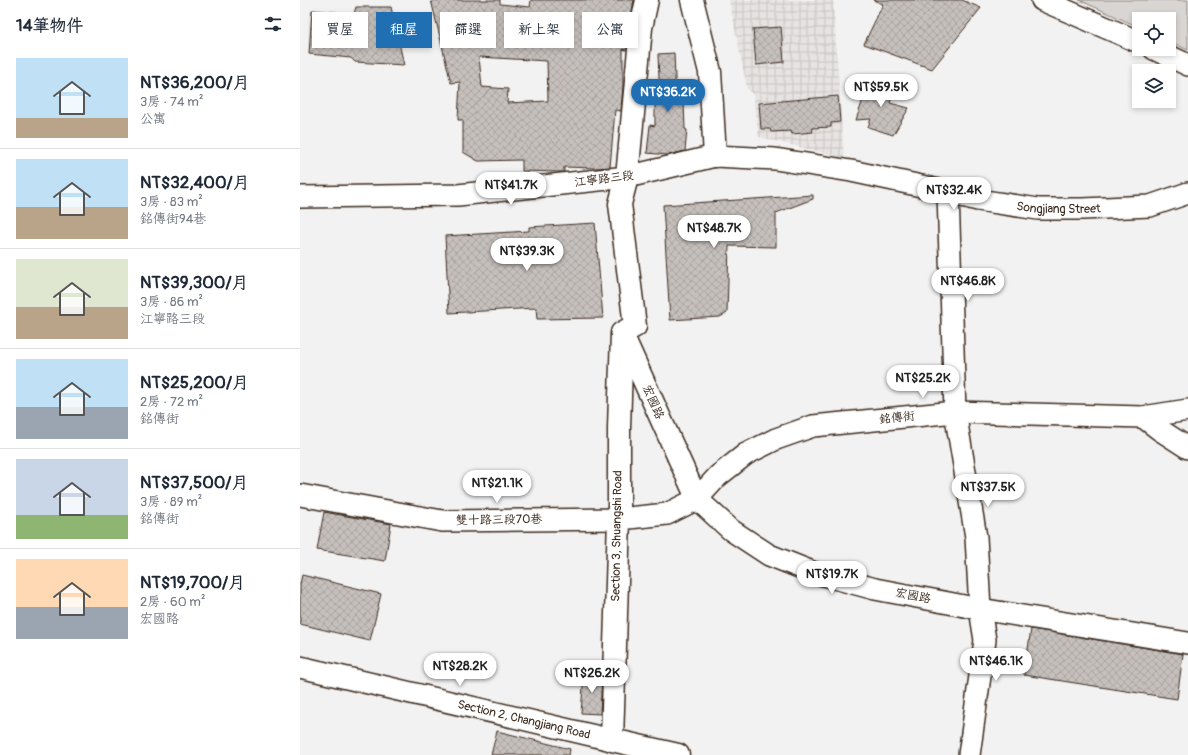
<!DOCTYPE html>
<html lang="zh-TW">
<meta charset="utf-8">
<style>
:root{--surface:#fff;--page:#f2f2f3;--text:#1f2937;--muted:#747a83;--line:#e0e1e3;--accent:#1f6fb2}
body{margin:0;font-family:Pangolin,"LXGW WenKai TC",sans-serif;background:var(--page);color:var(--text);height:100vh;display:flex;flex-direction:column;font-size:15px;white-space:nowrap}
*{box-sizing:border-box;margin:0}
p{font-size:13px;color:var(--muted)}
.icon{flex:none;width:22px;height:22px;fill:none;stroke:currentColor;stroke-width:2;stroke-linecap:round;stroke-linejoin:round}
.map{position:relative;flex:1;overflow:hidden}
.details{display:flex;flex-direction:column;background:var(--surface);width:300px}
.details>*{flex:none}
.top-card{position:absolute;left:12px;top:12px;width:380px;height:36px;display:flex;gap:8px}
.buttons{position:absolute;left:832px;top:12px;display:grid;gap:8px}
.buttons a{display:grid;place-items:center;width:44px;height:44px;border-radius:0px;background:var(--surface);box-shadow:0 2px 6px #0003;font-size:20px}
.price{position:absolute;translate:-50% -34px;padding:0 9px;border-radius:14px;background:#fff;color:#222;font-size:13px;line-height:26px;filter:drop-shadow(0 1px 2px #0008)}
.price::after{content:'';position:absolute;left:50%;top:24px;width:12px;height:9px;margin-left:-6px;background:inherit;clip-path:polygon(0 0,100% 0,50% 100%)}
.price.current{background:var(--accent);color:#fff}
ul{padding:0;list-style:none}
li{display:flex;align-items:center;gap:12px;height:100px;padding:0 16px}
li+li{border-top:1px solid var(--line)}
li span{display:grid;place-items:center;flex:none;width:112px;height:80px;border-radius:0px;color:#555}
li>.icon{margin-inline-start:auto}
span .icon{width:48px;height:48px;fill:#fffc;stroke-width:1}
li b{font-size:17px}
h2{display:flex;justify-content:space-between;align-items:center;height:48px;padding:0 16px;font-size:17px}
.pill{padding:0 14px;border-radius:0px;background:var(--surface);box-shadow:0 2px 6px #0003;font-size:14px;line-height:36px}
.pill.current{background:var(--accent);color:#fff}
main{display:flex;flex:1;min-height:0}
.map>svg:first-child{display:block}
</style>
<main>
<section class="details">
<h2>14筆物件<svg class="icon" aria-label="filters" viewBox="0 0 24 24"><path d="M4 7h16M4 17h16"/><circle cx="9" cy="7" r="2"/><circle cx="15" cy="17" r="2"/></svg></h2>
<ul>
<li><span style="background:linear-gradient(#bfe0f5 75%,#b9a48a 0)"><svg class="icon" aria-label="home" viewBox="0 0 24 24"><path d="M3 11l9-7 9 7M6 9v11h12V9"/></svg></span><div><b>NT$36,200/月</b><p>3房 · 74 m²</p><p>公寓</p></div></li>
<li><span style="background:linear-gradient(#bfe0f5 60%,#b9a48a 0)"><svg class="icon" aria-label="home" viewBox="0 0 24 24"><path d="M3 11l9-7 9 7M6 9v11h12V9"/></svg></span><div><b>NT$32,400/月</b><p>3房 · 83 m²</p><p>銘傳街94巷</p></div></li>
<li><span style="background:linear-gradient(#dfe7d0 60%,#b9a48a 0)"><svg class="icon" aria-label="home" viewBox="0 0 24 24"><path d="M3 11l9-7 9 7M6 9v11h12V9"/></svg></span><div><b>NT$39,300/月</b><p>3房 · 86 m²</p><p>江寧路三段</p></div></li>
<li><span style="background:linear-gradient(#bfe0f5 60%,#9aa5b1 0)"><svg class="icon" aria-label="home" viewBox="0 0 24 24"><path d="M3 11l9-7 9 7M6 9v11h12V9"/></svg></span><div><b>NT$25,200/月</b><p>2房 · 72 m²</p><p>銘傳街</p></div></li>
<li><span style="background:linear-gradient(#c9d6e8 70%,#8fb573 0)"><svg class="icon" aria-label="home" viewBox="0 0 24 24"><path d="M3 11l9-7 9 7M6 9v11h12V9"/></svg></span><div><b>NT$37,500/月</b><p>3房 · 89 m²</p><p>銘傳街</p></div></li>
<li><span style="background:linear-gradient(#ffd9b3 60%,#9aa5b1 0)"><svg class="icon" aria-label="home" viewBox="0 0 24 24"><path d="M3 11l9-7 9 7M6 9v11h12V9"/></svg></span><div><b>NT$19,700/月</b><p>2房 · 60 m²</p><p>宏國路</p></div></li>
</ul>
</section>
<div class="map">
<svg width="888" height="755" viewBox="0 0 888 755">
<defs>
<pattern id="industrial-grid" width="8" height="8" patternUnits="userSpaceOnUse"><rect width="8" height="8" fill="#e6e3e2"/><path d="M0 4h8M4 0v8" fill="none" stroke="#c6c3c1"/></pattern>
<pattern id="building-cross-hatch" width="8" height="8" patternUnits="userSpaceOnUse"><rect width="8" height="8" fill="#c6c0bd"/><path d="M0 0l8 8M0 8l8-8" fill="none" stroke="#aba5a2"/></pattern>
</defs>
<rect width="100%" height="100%" fill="#f3f2f2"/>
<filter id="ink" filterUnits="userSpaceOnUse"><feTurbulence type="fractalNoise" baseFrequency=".025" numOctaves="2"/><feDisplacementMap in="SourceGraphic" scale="8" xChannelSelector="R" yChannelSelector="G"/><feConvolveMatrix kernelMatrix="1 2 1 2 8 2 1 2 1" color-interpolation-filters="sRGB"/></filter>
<g filter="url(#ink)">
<!-- industrial -->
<path fill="url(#industrial-grid)" d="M429 0H533L544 158 459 137 453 95 447 88Z"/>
<!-- green -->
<path fill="#d8d5d2" stroke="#8a8078" d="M779 0H888V50L869 41V19H839V27Z"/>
<!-- building -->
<path fill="url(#building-cross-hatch)" stroke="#3b2a1e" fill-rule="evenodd" d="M131 0H200V4L230 7 231 0H334L329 26 326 50 323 49V86L321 111 315 110 310 167 295 168 264 167V172H259L222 171V160L178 161 163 152V120H158L160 82 151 83ZM179 57 247 61 248 101 207 103 208 89 182 87Z
M573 0H662L681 8 632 69 564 44 583 4Z
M56 7H91L104 65 55 62 51 58 9 54 12 10 54 14Z
M481 27 484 62 456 65 453 29Z
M374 53 376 102H384L385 129 387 130 385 151 367 155 347 153 350 125 355 126V103H360L358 54Z
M570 79 595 88 590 103 609 108 593 135 568 127 571 119 556 120Z
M538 96 540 122 531 123V127L512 128 513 132 492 134 491 131 471 132 470 129H461L459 103Z
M513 195V199L476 213V247L429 246 427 313 420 317 370 320 363 205Z
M295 223 303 318 237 319 236 308 149 313 145 236 229 231V227Z
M24 512 91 524 85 561 17 550Z
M2 575 81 594 70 641 0 624V584Z
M731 629 883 654 877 699 724 675Z
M284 673 302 675 300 714 281 713Z
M197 731 270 749 269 755H191Z"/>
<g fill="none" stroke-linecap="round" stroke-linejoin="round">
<!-- minor casing -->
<g stroke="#3b2a1e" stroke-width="24">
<g id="minor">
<path d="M742 0 839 42"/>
<path d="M854 49 888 65"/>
<path d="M648 193 655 412 676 537 680 609 685 640 669 755"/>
<path id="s1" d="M0 197 158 195 327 177 415 156 475 159 551 171 626 187 678 200 738 209H783L850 206 888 193"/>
<path d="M322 333 397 499 431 530 469 555 512 572 575 589 680 609 888 643"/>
<path d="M843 417 860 430 888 448"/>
<path d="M0 495 142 521 319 519 367 514 397 499 418 476 446 454 476 439 513 426 655 412 843 417 888 410"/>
<path id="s2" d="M0 667 312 740"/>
</g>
</g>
<!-- tertiary casing -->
<g stroke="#3b2a1e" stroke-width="25">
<path id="tertiary" d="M347 0 341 28 327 177 320 204 335 326 322 333 319 428V519L312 740 378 755
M392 0 410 72 415 156"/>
</g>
<!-- minor -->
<use href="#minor" stroke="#fff" stroke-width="21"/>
<!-- tertiary -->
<use href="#tertiary" stroke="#fff" stroke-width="22"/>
</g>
</g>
<g text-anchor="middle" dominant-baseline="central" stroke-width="4" stroke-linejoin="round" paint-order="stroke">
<!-- street labels -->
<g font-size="12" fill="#3b2a1e" stroke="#fff">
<text transform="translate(304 179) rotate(-7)">江寧路三段</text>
<text stroke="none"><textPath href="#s1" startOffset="767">Songjiang Street</textPath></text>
<text transform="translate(353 402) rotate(66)">宏國路</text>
<text transform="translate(597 418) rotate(-6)">銘傳街</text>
<text transform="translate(199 520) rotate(-1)">雙十路三段70巷</text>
<text transform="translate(317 536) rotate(-89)">Section 3, Shuangshi Road</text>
<text transform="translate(613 596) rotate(11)">宏國路</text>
<text stroke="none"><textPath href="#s2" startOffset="230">Section 2, Changjiang Road</textPath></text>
</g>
</g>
</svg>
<div class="buttons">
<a><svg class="icon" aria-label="locate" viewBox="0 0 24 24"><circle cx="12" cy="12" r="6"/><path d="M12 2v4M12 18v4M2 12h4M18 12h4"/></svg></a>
<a><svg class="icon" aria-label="layers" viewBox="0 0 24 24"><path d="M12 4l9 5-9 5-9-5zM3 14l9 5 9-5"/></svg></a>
</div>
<b class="price" style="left:581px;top:108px">NT$59.5K</b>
<b class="price current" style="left:368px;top:113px">NT$36.2K</b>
<b class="price" style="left:211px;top:206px">NT$41.7K</b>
<b class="price" style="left:654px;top:211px">NT$32.4K</b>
<b class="price" style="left:414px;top:249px">NT$48.7K</b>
<b class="price" style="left:227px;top:272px">NT$39.3K</b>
<b class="price" style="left:668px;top:302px">NT$46.8K</b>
<b class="price" style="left:623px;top:399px">NT$25.2K</b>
<b class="price" style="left:197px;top:504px">NT$21.1K</b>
<b class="price" style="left:688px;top:508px">NT$37.5K</b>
<b class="price" style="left:532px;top:595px">NT$19.7K</b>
<b class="price" style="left:696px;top:682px">NT$46.1K</b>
<b class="price" style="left:160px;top:687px">NT$28.2K</b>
<b class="price" style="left:292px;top:694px">NT$26.2K</b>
<div class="top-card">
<a class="pill">買屋</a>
<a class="pill current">租屋</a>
<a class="pill">篩選</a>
<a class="pill">新上架</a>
<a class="pill">公寓</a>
</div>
</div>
</main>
